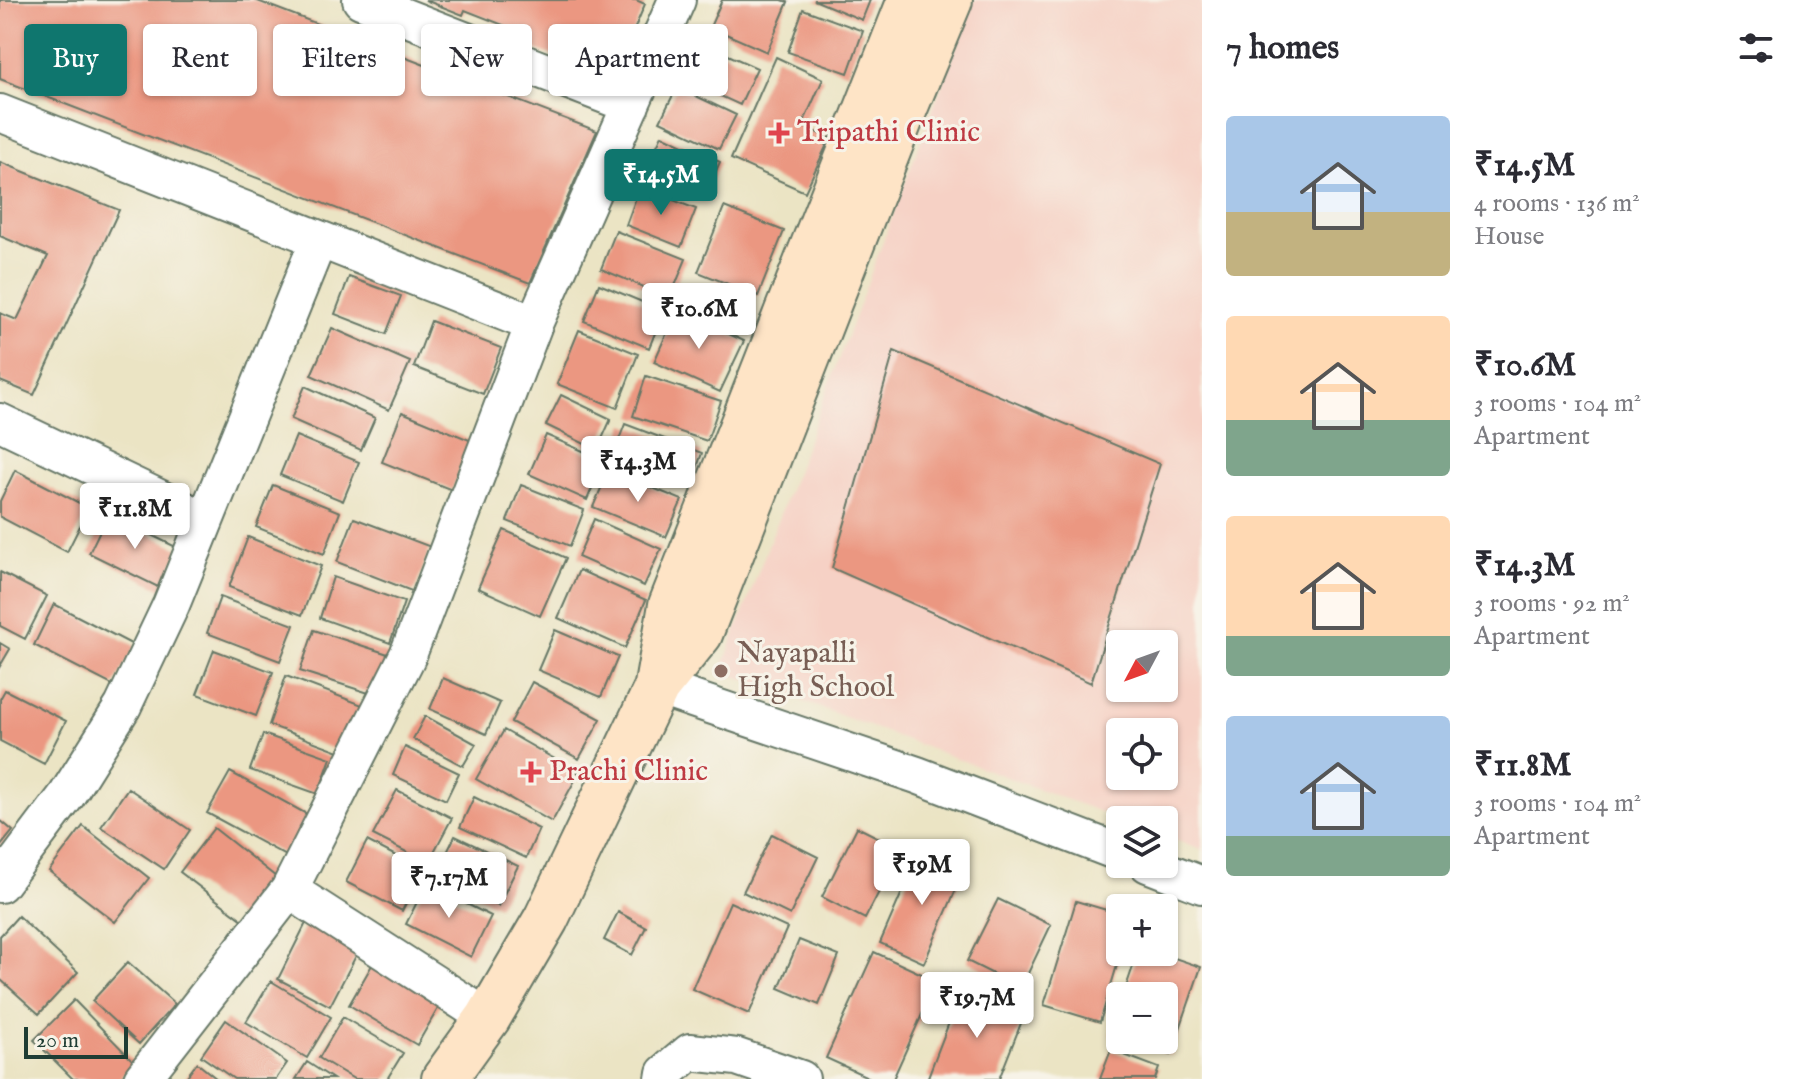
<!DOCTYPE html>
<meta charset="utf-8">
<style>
:root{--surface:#fff;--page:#f7f7f7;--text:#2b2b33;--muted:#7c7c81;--accent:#0f766e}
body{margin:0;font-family:"IM FELL English",serif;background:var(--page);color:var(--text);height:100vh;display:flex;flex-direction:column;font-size:30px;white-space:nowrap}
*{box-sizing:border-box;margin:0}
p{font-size:26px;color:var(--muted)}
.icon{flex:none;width:44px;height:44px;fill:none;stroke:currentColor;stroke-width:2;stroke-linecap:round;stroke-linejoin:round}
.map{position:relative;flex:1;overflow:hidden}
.details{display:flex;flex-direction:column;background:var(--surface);width:600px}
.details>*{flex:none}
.hud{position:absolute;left:24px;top:24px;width:760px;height:72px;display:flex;gap:16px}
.needle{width:52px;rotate:229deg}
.controls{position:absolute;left:1106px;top:630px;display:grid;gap:16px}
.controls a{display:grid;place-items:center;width:72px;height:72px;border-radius:8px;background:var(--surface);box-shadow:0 2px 6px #0004;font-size:40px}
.scale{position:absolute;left:24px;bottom:20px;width:104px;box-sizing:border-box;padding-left:8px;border:4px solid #1f3d34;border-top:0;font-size:22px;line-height:28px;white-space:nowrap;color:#1f3d34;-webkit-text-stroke:6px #f7f3e8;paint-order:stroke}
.price{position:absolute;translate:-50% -68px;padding:0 18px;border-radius:8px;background:#fff;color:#222;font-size:26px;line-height:52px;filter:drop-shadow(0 2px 4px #0008)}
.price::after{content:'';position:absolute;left:50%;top:48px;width:24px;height:18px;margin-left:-12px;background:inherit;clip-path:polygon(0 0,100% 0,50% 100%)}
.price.selected{background:var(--accent);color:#fff}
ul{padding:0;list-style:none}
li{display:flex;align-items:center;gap:24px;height:200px;padding:0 24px}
li span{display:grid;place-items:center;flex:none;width:224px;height:160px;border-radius:8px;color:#555}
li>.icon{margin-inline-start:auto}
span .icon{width:96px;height:96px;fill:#fffc;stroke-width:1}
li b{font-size:34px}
h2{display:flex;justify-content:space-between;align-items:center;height:96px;padding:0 24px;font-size:34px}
.pill{padding:0 28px;border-radius:8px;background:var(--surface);box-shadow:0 2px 6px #0004;font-size:28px;line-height:72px}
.pill.selected{background:var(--accent);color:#fff}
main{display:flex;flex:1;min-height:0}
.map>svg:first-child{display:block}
</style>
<main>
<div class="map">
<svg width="1202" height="1079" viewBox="0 0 1202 1079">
<rect width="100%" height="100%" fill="#f7f3e8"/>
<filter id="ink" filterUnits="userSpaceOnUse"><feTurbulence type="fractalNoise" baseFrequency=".0125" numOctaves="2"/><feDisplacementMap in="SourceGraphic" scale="16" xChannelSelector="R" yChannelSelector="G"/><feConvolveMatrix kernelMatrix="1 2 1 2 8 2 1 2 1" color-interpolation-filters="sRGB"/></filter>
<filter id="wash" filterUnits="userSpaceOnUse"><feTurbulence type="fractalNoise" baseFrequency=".006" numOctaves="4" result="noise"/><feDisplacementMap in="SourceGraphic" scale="32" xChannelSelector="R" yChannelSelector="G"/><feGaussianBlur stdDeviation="1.8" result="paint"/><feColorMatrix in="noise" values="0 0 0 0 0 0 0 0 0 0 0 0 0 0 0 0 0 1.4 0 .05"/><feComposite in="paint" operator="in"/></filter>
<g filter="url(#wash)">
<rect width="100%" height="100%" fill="#ebe4c4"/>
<!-- built -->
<path fill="#f6d1c5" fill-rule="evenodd" d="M974 0H1202V850L1164 836V820H1122L721 671ZM894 351 1160 464 1091 683 832 568ZM1120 644H1164V688H1120ZM1120 732H1164V776H1120Z"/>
<g id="blocks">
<!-- building -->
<path fill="#eb9781" d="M0 0H255L597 131 530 283 0 79Z
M425 0H636L645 4 618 68 569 50 564 60 511 40 516 30 465 10 463 15Z
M722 0H782L788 2 767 52 710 27Z
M814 0H870L862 20Z
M803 9 863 31 848 73 788 52Z
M695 40 757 68 740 105 679 77Z
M776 57 823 79 802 126 830 138 805 192 731 159Z
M677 87 736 115 719 149 660 121Z
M662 135 720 162 703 200 644 173Z
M0 162 119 210 34 395 0 381V313L17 320 48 256 0 236Z
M640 187 696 209 681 247 626 225Z
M724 207 784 231 758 296 698 272Z
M616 231 686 259 670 298 601 269Z
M349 277 401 296 386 334 335 314Z
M599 284 664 311 649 348 584 321Z
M677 310 744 341 720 392 654 362Z
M431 321 501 348 483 394 414 367Z
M332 328 410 362 389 410 311 375Z
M579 330 638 354 617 408 557 384Z
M894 351 1160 464 1091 683 832 568Z
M646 376 721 401 707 441 633 416Z
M305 386 375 418 361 450 291 419Z
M561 395 611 419 597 450 546 425Z
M402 412 472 441 452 490 382 462Z
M625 424 702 453 690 487 612 458Z
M546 435 604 460 587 500 529 474Z
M296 436 359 462 343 501 280 475Z
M15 470 89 508 67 552 0 517V501Z
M609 470 682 500 666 537 593 507Z
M273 485 340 512 324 554 256 527Z
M521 485 584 510 570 546 507 521Z
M108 514 180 549 162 589 89 553Z
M354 518 431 547 414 592 337 562Z
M594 519 661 549 644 586 578 557Z
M504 530 566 558 540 616 478 588Z
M248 537 321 566 302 615 229 587Z
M579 570 646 600 625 648 558 618Z
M0 572 47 596 25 639 0 626Z
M333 577 404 602 390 643 320 618Z
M220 597 294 625 280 661 207 633Z
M54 604 135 646 114 686 34 645Z
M314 630 391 655 378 696 300 671Z
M555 630 618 657 601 697 538 670Z
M0 643 10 649 0 666Z
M214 650 273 672 256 716 197 694Z
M286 676 365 706 347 754 269 725Z
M443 678 500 703 486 734 430 709Z
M532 682 601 719 579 759 511 722Z
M5 690 66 721 44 764 0 741V699Z
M425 716 476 744 463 766 413 739Z
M504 730 579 773 552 822 476 779Z
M263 734 331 758 318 794 250 770Z
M405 747 459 773 446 800 393 775Z
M230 772 312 817 290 858 207 813Z
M128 788 190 830 164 869 101 827Z
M397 790 452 818 428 863 373 835Z
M474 797 539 829 526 858 460 827Z
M0 820 13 831 0 847Z
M83 826 149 878 115 922 49 871Z
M857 827 901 849 865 919 822 897Z
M214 828 276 877 243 920 180 872Z
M772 834 818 857 790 915 743 892Z
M455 836 518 866 498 906 436 875Z
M367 841 423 870 402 911 346 882Z
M920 851 964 871 924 963 880 943Z
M426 884 491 916 471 957 406 924Z
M998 899 1051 925 1021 988 967 961Z
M1076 901 1120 914V952H1121L1100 1022 1044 1005Z
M730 902 787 928 749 1014 692 989Z
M618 912 646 927 632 955 604 940Z
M18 916 78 972 39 1014 0 979V936Z
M306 923 359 950 330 1006 278 979Z
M799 940 839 956 819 1005 779 988Z
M874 952 937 981 893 1079H872L826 1058Z
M1138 952H1157L1201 967 1171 1055 1127 1041 1164 1040V996H1123Z
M376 958 444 998 417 1045 349 1005Z
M128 962 175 1004 139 1044 92 1001Z
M271 981 331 1017 307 1058 246 1022Z
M962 989 1025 1013 999 1079H934L928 1077Z
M74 1000 135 1063 119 1079H73L34 1040Z
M1119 1008H1120V1038L1110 1035Z
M343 1017 403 1053 387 1079H354L319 1058Z
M226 1020 287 1063 276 1079H234L201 1056Z
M1111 1050 1159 1068 1155 1079H1100Z
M307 1062 333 1079H296Z
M197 1063 217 1079H185Z"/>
</g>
</g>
<g filter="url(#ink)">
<use href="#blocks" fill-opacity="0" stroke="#676" stroke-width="2"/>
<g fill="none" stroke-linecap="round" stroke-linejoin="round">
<!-- street casing -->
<g stroke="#676" stroke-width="40">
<path id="street" d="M361 0 631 105
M0 113 534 324
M0 422 205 520
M657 687 917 775 1120 853
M1148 864 1202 885
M0 884 67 795 123 706 171 605 319 239
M289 890 488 1018
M142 1079 289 890 408 655 534 324 677 0
M664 1079 665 1073 690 1052 737 1057 801 1079"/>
</g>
<!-- secondary casing -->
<g stroke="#676" stroke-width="48">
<path id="secondary" d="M657 685 671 605 910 0
M444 1079 488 1018 546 919 657 687 700 634 901 118 950 0"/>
</g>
<!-- street -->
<use href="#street" stroke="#fff" stroke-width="36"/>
<!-- secondary -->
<use href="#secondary" stroke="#fee4c6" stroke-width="44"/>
</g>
</g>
<!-- markers -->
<g fill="#e0444e" stroke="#f7f3e8" stroke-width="3">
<path d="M775 121h8v8h8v8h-8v8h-8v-8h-8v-8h8z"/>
<path d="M527 760h8v8h8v8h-8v8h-8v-8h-8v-8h8z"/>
</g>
<circle fill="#8d6e63" stroke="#f7f3e8" stroke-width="3" cx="721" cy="671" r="8"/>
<g text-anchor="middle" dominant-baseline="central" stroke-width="6" stroke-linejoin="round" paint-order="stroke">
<!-- health labels -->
<g font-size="30" fill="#be3a42" stroke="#f7f3e8" text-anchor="start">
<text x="797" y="133">Tripathi Clinic</text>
<text x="549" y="772">Prachi Clinic</text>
</g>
<!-- education labels -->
<g font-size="30" fill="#785e54" stroke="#f7f3e8" text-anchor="start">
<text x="737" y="654">Nayapalli<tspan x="737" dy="34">High School</tspan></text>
</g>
</g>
</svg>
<div class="controls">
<a><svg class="needle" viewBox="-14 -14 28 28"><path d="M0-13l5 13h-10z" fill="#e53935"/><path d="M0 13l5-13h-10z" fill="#7c7c81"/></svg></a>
<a><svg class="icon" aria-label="locate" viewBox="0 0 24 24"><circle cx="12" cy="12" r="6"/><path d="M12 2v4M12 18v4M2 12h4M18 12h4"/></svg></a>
<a><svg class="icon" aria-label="layers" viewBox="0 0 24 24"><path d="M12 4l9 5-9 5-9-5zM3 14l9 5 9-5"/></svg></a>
<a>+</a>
<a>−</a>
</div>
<div class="scale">20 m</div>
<b class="price selected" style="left:661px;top:217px">₹14.5M</b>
<b class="price" style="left:699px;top:351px">₹10.6M</b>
<b class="price" style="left:638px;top:504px">₹14.3M</b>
<b class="price" style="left:135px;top:551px">₹11.8M</b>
<b class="price" style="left:922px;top:907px">₹19M</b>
<b class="price" style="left:449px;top:920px">₹7.17M</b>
<b class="price" style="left:977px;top:1040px">₹19.7M</b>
<div class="hud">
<a class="pill selected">Buy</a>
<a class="pill">Rent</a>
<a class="pill">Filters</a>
<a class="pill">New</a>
<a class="pill">Apartment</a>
</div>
</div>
<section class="details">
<h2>7 homes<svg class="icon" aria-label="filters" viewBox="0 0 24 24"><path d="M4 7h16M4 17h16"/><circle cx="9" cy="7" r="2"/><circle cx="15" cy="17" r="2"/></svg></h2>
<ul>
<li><span style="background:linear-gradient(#a9c7e8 60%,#c2b280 0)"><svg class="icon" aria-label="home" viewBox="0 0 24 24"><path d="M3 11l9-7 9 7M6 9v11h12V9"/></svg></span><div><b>₹14.5M</b><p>4 rooms · 136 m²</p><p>House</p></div></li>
<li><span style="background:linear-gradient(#ffd9b3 65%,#7fa58c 0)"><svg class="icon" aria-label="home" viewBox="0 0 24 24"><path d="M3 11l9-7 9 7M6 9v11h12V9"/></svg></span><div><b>₹10.6M</b><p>3 rooms · 104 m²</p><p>Apartment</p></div></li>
<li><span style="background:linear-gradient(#ffd9b3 75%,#7fa58c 0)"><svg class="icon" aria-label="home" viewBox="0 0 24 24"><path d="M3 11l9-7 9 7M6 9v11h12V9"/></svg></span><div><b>₹14.3M</b><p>3 rooms · 92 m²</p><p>Apartment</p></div></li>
<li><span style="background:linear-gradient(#a9c7e8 75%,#7fa58c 0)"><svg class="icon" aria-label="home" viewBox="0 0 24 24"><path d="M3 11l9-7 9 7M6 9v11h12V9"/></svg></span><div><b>₹11.8M</b><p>3 rooms · 104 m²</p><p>Apartment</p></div></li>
</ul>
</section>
</main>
